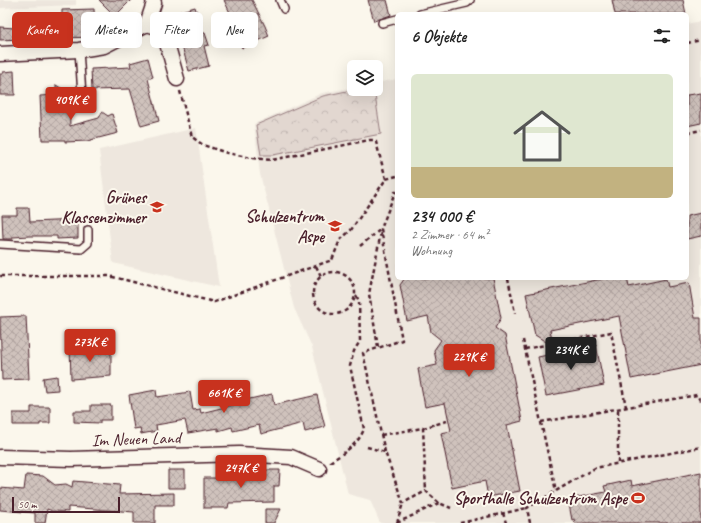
<!DOCTYPE html>
<html lang="de">
<meta charset="utf-8">
<style>
:root{--surface:#fff;--page:#f6f6f6;--text:#222;--muted:#767676;--line:#e0e0e0;--accent:#c8321e}
body{margin:0;font-family:Caveat,sans-serif;background:var(--page);color:var(--text);height:100vh;display:flex;flex-direction:column;font-size:15px;white-space:nowrap}
*{box-sizing:border-box;margin:0}
p{font-size:13px;color:var(--muted)}
.icon{flex:none;width:22px;height:22px;fill:none;stroke:currentColor;stroke-width:2;stroke-linecap:round;stroke-linejoin:round}
.map{position:relative;flex:1;overflow:hidden}
.side{position:absolute;left:395px;top:12px;width:294px;height:268px;display:flex;flex-direction:column;background:var(--surface);border-radius:6px;box-shadow:0 4px 16px #0002}
.side>*{flex:none}
.banner{position:absolute;left:12px;top:12px;width:323px;height:36px;display:flex;gap:8px}
.tools{position:absolute;left:347px;top:60px;display:grid;gap:8px}
.tools a{display:grid;place-items:center;width:36px;height:36px;border-radius:6px;background:var(--surface);box-shadow:0 4px 16px #0002;font-size:20px}
.scale{position:absolute;left:12px;bottom:10px;width:108px;box-sizing:border-box;padding-left:4px;border:2px solid #4a1f2b;border-top:0;font-size:11px;line-height:14px;white-space:nowrap;color:#4a1f2b;-webkit-text-stroke:3px #fbf7ec;paint-order:stroke}
.price{position:absolute;translate:-50% -34px;padding:0 9px;border-radius:4px;background:var(--accent);color:#fff;font-size:13px;line-height:26px;filter:drop-shadow(0 1px 2px #0008)}
.price::after{content:'';position:absolute;left:50%;top:24px;width:12px;height:9px;margin-left:-6px;background:inherit;clip-path:polygon(0 0,100% 0,50% 100%)}
.price.current{background:#222;color:#fff}
ul{padding:0;list-style:none}
li{display:grid;align-content:center;gap:8px;height:212px;padding:0 16px}
li+li{border-top:1px solid var(--line)}
li span{display:grid;place-items:center;height:124px;border-radius:6px;color:#555}
li>.icon{margin-inline-start:auto}
span .icon{width:72px;height:72px;fill:#fffc;stroke-width:1}
li b{font-size:17px}
h2{display:flex;justify-content:space-between;align-items:center;height:48px;padding:0 16px;font-size:17px}
.tag{padding:0 14px;border-radius:6px;background:var(--surface);box-shadow:0 4px 16px #0002;font-size:14px;line-height:36px}
.tag.current{background:var(--accent);color:#fff}
.map>svg:first-child{display:block}
</style>
<div class="map">
<svg width="701" height="523" viewBox="0 0 701 523">
<defs>
<pattern id="park-crowns" width="20" height="18" patternUnits="userSpaceOnUse"><rect width="20" height="18" fill="#e2d7d0"/><path d="M2 6a3 3 0 1 1 6 0M12 15a3 3 0 1 1 6 0" fill="none" stroke="#c3b8b3"/></pattern>
<pattern id="building-cross-hatch" width="8" height="8" patternUnits="userSpaceOnUse"><rect width="8" height="8" fill="#cfc2bc"/><path d="M0 0l8 8M0 8l8-8" fill="none" stroke="#b3a6a2"/></pattern>
</defs>
<rect width="100%" height="100%" fill="#fbf7ec"/>
<filter id="ink" filterUnits="userSpaceOnUse"><feTurbulence type="fractalNoise" baseFrequency=".025" numOctaves="2"/><feDisplacementMap in="SourceGraphic" scale="8" xChannelSelector="R" yChannelSelector="G"/><feConvolveMatrix kernelMatrix="1 2 1 2 8 2 1 2 1" color-interpolation-filters="sRGB"/></filter>
<g filter="url(#ink)">
<!-- built -->
<path fill="#eee7de" d="M0 0H76V5L0 8Z
M701 21V523H380L370 500 348 494 312 347 294 308 260 174 254 124 322 93 354 87V89H376V83L397 79V278H687V24Z
M196 128 219 287 113 263 99 150Z"/>
<!-- park -->
<path fill="url(#park-crowns)" stroke="#967b7e" d="M356 89H374L381 134 273 155H261L256 125 323 96Z"/>
<!-- building -->
<path fill="url(#building-cross-hatch)" stroke="#4a1f2b" d="M99 0H131L115 16Z
M224 0H252L265 26 269 36 242 48 233 30 227 31 223 19 231 15Z
M368 0H387L391 15 374 21Z
M612 0H683L686 14H615Z
M195 7 203 33H205L209 45 204 46 209 66 189 71 178 32H176L171 14Z
M94 9 95 37 63 38V37L0 40V27L15 28V19L62 17V10Z
M148 58 153 77 148 79 159 121 141 126 130 89 92 90 91 69 131 67 130 63Z
M14 71 15 95H0V74H3V72Z
M56 85 69 93 70 126 99 118 102 112 108 116 112 114 118 133 87 141 65 142V140H42L40 96 56 95Z
M701 93V123L687 126V95Z
M17 208H29L30 222 78 220V238L57 239V236H30L13 237V239H3L2 215H17Z
M701 213V236L687 239V216Z
M405 278H493L501 318 495 328 505 335 522 421 507 425 520 491 488 497 485 481 452 488 441 433 451 431 445 403 425 407 418 369 437 365 434 350 441 340 431 332 428 316 407 321 400 285Z
M607 278H627L629 287 666 279 668 287 689 283 695 318H701V365L631 379 619 316 550 330 554 347 535 335 526 294Z
M26 316 29 379 2 380 0 317Z
M596 345 604 385 546 396 538 357Z
M83 346 84 351H111V376L71 379 70 347Z
M57 376 58 390 45 391 43 378Z
M156 390 157 397 190 392 193 410 200 409 201 413 233 405 232 403 272 394 274 405 317 395 325 427 305 432 303 423 261 434 259 425 233 431 232 427 218 431V428L188 433 185 420 156 425 157 431 141 434 140 428 134 429 129 395Z
M91 405H111V420H100V423L74 422V411H91Z
M31 407H50V423H40V425H13V413H31Z
M168 470H185V488H168Z
M249 470H280L279 486H274V502L229 503 228 508H204V478H249Z
M701 472V523H575L574 519 572 520 568 499 606 492 604 486 631 480 632 486Z
M26 475 43 476 55 485 66 484 72 487 73 481 120 485 119 494 174 493V505H155V523H134V512L68 507V512L52 511 47 509 45 523H35V513L0 510V488L24 490Z
M265 509H281L274 523H265Z"/>
<g fill="none" stroke-linecap="round" stroke-linejoin="round">
<!-- service casing -->
<g stroke="#4a1f2b" stroke-width="10">
<path id="service" d="M280 0 284 9
M420 14 467 3 470 0
M382 23 397 19
M79 50 82 95
M0 244 81 249 88 243V230"/>
</g>
<!-- minor casing -->
<g stroke="#4a1f2b" stroke-width="17">
<path id="minor" d="M147 24 163 29 177 79
M0 54 79 50 104 46 147 24 154 3 153 0
M0 457 71 459 239 454 291 457 319 469"/>
</g>
<!-- path -->
<path stroke="#4a1f2b" stroke-width="2.5" stroke-dasharray="4 3" stroke-linecap="butt" d="M687 43 701 40
M180 91 192 137 203 145 227 153 252 158 272 160 369 140H374L376 142 386 179
M687 133 701 130
M360 246 381 229
M316 266 321 276
M313 293a21 21 0 1 1 42 0a21 21 0 1 1-42 0Z
M0 276H109L214 302 332 260 340 240 351 230 386 179 397 176
M508 278 515 313
M523 340 556 491
M378 347 369 294 381 232
M525 349 611 332 626 407
M541 422 697 395 701 402
M423 428 447 421
M381 435 423 428 426 491
M367 447 385 452 403 503 426 491 439 503
M385 452 363 353 402 340 381 229 395 192H397
M330 462C342 454 359 444 364 429L350 366 354 351 360 341 359 301 355 293
M618 463V409
M503 513 506 523
M397 523 439 503 451 508
M397 523 403 503
M460 523 527 508
M530 523 527 508 595 468 701 447"/>
<!-- service -->
<use href="#service" stroke="#fbf7ec" stroke-width="7"/>
<!-- minor -->
<use href="#minor" stroke="#fbf7ec" stroke-width="14"/>
</g>
</g>
<!-- icons -->
<defs>
<g id="school-bare" transform="scale(1.08)"><path d="M0-5L7-2L0 1L-7-2ZM-4 1L0 2.5L4 1V4Q0 6-4 4Z" fill="#c8321e" stroke="#fbf7ec" stroke-width="2.5" paint-order="stroke"/></g>
<g id="stadium-bare" transform="scale(1.08)"><path d="M0-5a6.5 5 0 1 0 0 10a6.5 5 0 1 0 0-10ZM-3.5-1.8h7v3.6h-7Z" fill="#c8321e" stroke="#fbf7ec" stroke-width="2.5" paint-order="stroke"/></g>
</defs>
<g fill-rule="evenodd">
<use href="#school-bare" x="157" y="207"/>
<use href="#school-bare" x="335" y="226"/>
<use href="#stadium-bare" x="638" y="498"/>
</g>
<g text-anchor="middle" dominant-baseline="central" stroke-width="4" stroke-linejoin="round" paint-order="stroke">
<!-- poi labels -->
<g font-size="17" font-weight="bold" fill="#4a1f2b" stroke="#fbf7ec" text-anchor="end">
<text x="146" y="197">Grünes<tspan x="146" dy="20">Klassenzimmer</tspan></text>
<text x="324" y="216">Schulzentrum<tspan x="324" dy="20">Aspe</tspan></text>
<text x="627" y="498">Sporthalle Schulzentrum Aspe</text>
</g>
<!-- street labels -->
<g font-size="17" fill="#4a1f2b" stroke="#fbf7ec">
<text transform="translate(136 439) rotate(-2)">Im Neuen Land</text>
</g>
</g>
</svg>
<div class="tools">
<a><svg class="icon" aria-label="layers" viewBox="0 0 24 24"><path d="M12 4l9 5-9 5-9-5zM3 14l9 5 9-5"/></svg></a>
</div>
<div class="scale">50 m</div>
<b class="price" style="left:71px;top:121px">409K €</b>
<b class="price" style="left:90px;top:363px">273K €</b>
<b class="price current" style="left:571px;top:371px">234K €</b>
<b class="price" style="left:469px;top:378px">229K €</b>
<b class="price" style="left:224px;top:414px">661K €</b>
<b class="price" style="left:241px;top:489px">247K €</b>
<div class="banner">
<a class="tag current">Kaufen</a>
<a class="tag">Mieten</a>
<a class="tag">Filter</a>
<a class="tag">Neu</a>
</div>
<section class="side">
<h2>6 Objekte<svg class="icon" aria-label="filters" viewBox="0 0 24 24"><path d="M4 7h16M4 17h16"/><circle cx="9" cy="7" r="2"/><circle cx="15" cy="17" r="2"/></svg></h2>
<ul>
<li><span style="background:linear-gradient(#dfe7d0 75%,#c2b280 0)"><svg class="icon" aria-label="home" viewBox="0 0 24 24"><path d="M3 11l9-7 9 7M6 9v11h12V9"/></svg></span><div><b>234 000 €</b><p>2 Zimmer · 64 m²</p><p>Wohnung</p></div></li>
</ul>
</section>
</div>
